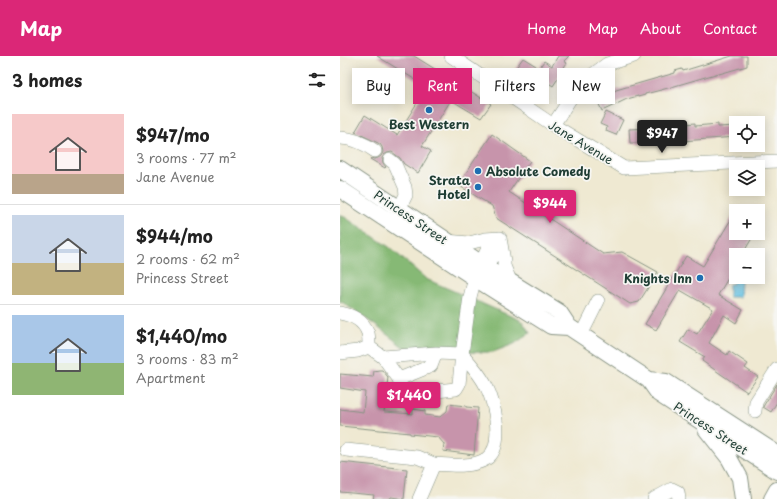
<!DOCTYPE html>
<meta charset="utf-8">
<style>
:root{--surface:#fff;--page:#f6f6f6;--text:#222;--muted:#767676;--line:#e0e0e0;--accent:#db2777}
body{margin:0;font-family:"Playpen Sans",sans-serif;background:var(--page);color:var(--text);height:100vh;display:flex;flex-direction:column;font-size:15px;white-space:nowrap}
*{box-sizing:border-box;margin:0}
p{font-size:13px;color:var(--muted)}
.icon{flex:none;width:22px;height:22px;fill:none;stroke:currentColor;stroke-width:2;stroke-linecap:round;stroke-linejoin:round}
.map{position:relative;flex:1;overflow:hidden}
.details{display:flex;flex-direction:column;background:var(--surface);width:340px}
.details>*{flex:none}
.guide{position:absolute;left:12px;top:12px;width:365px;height:36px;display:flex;gap:8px}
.fabs{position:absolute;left:389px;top:60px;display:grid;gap:8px}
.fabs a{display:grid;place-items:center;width:36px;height:36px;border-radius:0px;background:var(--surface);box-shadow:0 2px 10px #0003;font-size:20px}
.price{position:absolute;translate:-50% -34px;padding:0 9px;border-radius:4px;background:var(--accent);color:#fff;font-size:13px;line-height:26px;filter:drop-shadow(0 1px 2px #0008)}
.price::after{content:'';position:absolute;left:50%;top:24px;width:12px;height:9px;margin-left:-6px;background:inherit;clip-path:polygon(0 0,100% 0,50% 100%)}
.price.selected{background:#222;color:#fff}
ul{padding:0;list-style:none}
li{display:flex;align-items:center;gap:12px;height:100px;padding:0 12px}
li+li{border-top:1px solid var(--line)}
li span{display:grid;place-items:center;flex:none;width:112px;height:80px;border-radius:0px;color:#555}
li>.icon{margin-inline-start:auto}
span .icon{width:48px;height:48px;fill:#fffc;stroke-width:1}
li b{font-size:17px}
h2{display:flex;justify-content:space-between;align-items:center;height:48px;padding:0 12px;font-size:17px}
.tag{padding:0 14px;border-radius:0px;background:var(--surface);box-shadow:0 2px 10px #0003;font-size:14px;line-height:36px}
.tag.selected{background:var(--accent);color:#fff}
header{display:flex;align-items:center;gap:24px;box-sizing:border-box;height:56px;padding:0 20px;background:var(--accent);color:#fff}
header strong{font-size:19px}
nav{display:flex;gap:22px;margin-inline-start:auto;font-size:14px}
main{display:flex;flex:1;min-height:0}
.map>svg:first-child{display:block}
</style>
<header>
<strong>Map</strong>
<nav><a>Home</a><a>Map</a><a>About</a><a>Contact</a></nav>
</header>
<main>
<section class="details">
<h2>3 homes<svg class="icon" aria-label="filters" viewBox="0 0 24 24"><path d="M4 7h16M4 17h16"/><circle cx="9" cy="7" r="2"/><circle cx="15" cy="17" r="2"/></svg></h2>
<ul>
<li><span style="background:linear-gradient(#f6c9c9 75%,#b9a48a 0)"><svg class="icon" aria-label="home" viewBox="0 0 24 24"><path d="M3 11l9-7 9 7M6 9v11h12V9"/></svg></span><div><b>$947/mo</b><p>3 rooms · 77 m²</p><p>Jane Avenue</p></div></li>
<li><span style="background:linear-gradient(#c9d6e8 60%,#c2b280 0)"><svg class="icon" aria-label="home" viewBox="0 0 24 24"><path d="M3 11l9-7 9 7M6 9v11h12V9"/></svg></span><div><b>$944/mo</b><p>2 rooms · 62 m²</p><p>Princess Street</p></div></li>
<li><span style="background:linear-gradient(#a9c7e8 60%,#8fb573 0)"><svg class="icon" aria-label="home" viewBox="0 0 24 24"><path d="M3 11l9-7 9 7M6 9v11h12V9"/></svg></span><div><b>$1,440/mo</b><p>3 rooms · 83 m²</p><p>Apartment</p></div></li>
</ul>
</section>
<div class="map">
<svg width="437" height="443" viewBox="0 0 437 443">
<rect width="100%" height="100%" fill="#f6f6f2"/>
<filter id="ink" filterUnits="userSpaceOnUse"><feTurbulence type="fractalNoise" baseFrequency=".025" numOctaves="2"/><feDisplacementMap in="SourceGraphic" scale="8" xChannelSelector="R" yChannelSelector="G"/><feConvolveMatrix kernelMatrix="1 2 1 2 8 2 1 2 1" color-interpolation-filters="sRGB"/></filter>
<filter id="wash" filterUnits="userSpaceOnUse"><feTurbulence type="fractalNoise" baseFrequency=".012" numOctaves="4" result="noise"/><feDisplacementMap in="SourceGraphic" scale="16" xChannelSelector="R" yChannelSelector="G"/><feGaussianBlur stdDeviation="0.9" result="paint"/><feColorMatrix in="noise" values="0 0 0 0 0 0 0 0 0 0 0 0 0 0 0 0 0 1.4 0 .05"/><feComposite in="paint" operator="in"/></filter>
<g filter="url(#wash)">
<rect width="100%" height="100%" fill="#efe9d2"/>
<!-- forest -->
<path fill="#86b974" stroke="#527b54" d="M0 158 49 191 86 223 182 265 190 277 174 288 153 296 71 297 35 269 2 246 0 247Z"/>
<!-- water -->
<path fill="#65c3e4" stroke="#42808c" d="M393 224 401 225 400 241H389V228H393Z"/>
<g id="blocks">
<!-- building -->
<path fill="#c794ab" d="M37 0H74L151 48 141 62 111 44 82 90 91 95 78 117 64 108 60 102 52 96 47 97 44 99 42 102 43 107 46 111 45 112 30 103 31 102 34 103 38 102 41 100 43 96 42 91 40 88 30 83 15 76 25 59 57 79 87 31Z
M218 0H229L224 5 227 7 224 11 225 12 213 30 195 18 204 5 212 10Z
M392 0H407V10L379 18V17L321 34 305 38V39L298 41V40L287 43 262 55 257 44 261 42 260 40 270 36 271 37 276 34 335 17V15L342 13 343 15Z
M183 2 196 10 189 22 175 13Z
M266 56 283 64 276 79 266 75 267 71 260 68Z
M355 67V70L378 68V71L396 70V81L328 86 327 71 346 70V68Z
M313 72V87H290L289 73Z
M152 78 190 105 169 136 263 198 282 196 318 216 299 246 290 248 156 162 152 150 118 129Z
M396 155V177H415L402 199H396V209L378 239 403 254 396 267 384 259 369 287 387 299 389 295 408 308 405 312 418 321 407 336 362 305 365 301 340 286 348 273 357 278 373 253 340 234 316 274 305 268 346 200 363 210Z
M39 314H42L48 321 44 356 73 358V353L85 355V359L100 361 107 355 108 348 126 350V351L138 352 134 399 103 395 104 388 98 381 70 378V377L0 370V353L23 356 25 336 0 332V318L33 321 34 315Z
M437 328V346L431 356 423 351 424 349Z
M0 406 67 413 64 443 51 441 50 443H33L34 439 0 436Z"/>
</g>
</g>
<g filter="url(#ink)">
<use href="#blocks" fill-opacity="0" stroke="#879383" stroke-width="1"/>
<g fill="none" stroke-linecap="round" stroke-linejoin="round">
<!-- minor casing -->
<g stroke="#879383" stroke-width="14">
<path id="minor" d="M111 0 213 69 284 112 437 105
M213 69 240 28 267 8 294 0
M0 82C13 82 24 87 35 95
M50 104 55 108 65 131 66 139 59 153
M160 182 153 200 149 206 143 209C143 196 150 190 160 182Z
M160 182 164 205V210L171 227
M106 185 129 187 145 183 160 182
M0 257C12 259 24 265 28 277 29 281 29 286 29 291
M241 279 258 245
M29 291 43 301 96 297 122 298 119 328 116 333 96 335 86 341 75 343 67 339 61 331 59 323 43 301
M0 297 18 295 29 291
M59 323 91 310 96 297
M415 355 416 346 437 313
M6 394 77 401 94 408
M79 443 94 408C111 409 131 412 146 403 165 391 155 346 146 330 140 318 131 308 122 298L130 241 135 222
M314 443 332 433 338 436 339 443"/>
</g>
<!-- major casing -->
<g stroke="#879383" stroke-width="18">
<path id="major" d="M0 113 143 209 219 256 229 271 309 324 319 338 437 415
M0 133 135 222 211 270 229 271
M309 324 326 326 437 398
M366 373 389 402 400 422 403 443
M432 443 437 434"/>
</g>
<!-- minor -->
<use href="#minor" stroke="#fff" stroke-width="13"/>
<!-- major -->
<use href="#major" stroke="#fff" stroke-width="16"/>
</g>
</g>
<!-- markers -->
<g fill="#1f6fb2" stroke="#f6f6f2" stroke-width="1.5">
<circle cx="89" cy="54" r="4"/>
<circle cx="138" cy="115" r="4"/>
<circle cx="138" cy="131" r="4"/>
<circle cx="360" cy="222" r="4"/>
</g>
<g text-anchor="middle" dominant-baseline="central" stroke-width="3.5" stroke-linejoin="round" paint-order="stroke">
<!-- poi labels -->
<g font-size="12" font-weight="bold" fill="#1f3d34" stroke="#f6f6f2" text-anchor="end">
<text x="89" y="68" text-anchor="middle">Best Western</text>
<text x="146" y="115" text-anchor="start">Absolute Comedy</text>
<text x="130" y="124">Strata<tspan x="130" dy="14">Hotel</tspan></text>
<text x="352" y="222">Knights Inn</text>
</g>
<!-- street labels -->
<g font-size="12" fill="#1f3d34" stroke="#f6f6f2">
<text transform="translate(241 86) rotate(31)">Jane Avenue</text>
<text transform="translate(71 161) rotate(34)">Princess Street</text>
<text transform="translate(371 372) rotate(33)">Princess Street</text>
</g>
</g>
</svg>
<div class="fabs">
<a><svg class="icon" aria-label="locate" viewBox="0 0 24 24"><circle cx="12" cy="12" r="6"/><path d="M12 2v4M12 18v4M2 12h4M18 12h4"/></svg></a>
<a><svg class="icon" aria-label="layers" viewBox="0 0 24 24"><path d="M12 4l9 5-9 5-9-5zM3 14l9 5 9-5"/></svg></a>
<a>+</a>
<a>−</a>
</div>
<b class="price selected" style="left:322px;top:98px">$947</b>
<b class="price" style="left:210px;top:168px">$944</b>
<b class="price" style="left:69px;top:360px">$1,440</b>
<div class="guide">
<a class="tag">Buy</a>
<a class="tag selected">Rent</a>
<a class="tag">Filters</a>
<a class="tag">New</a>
</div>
</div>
</main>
